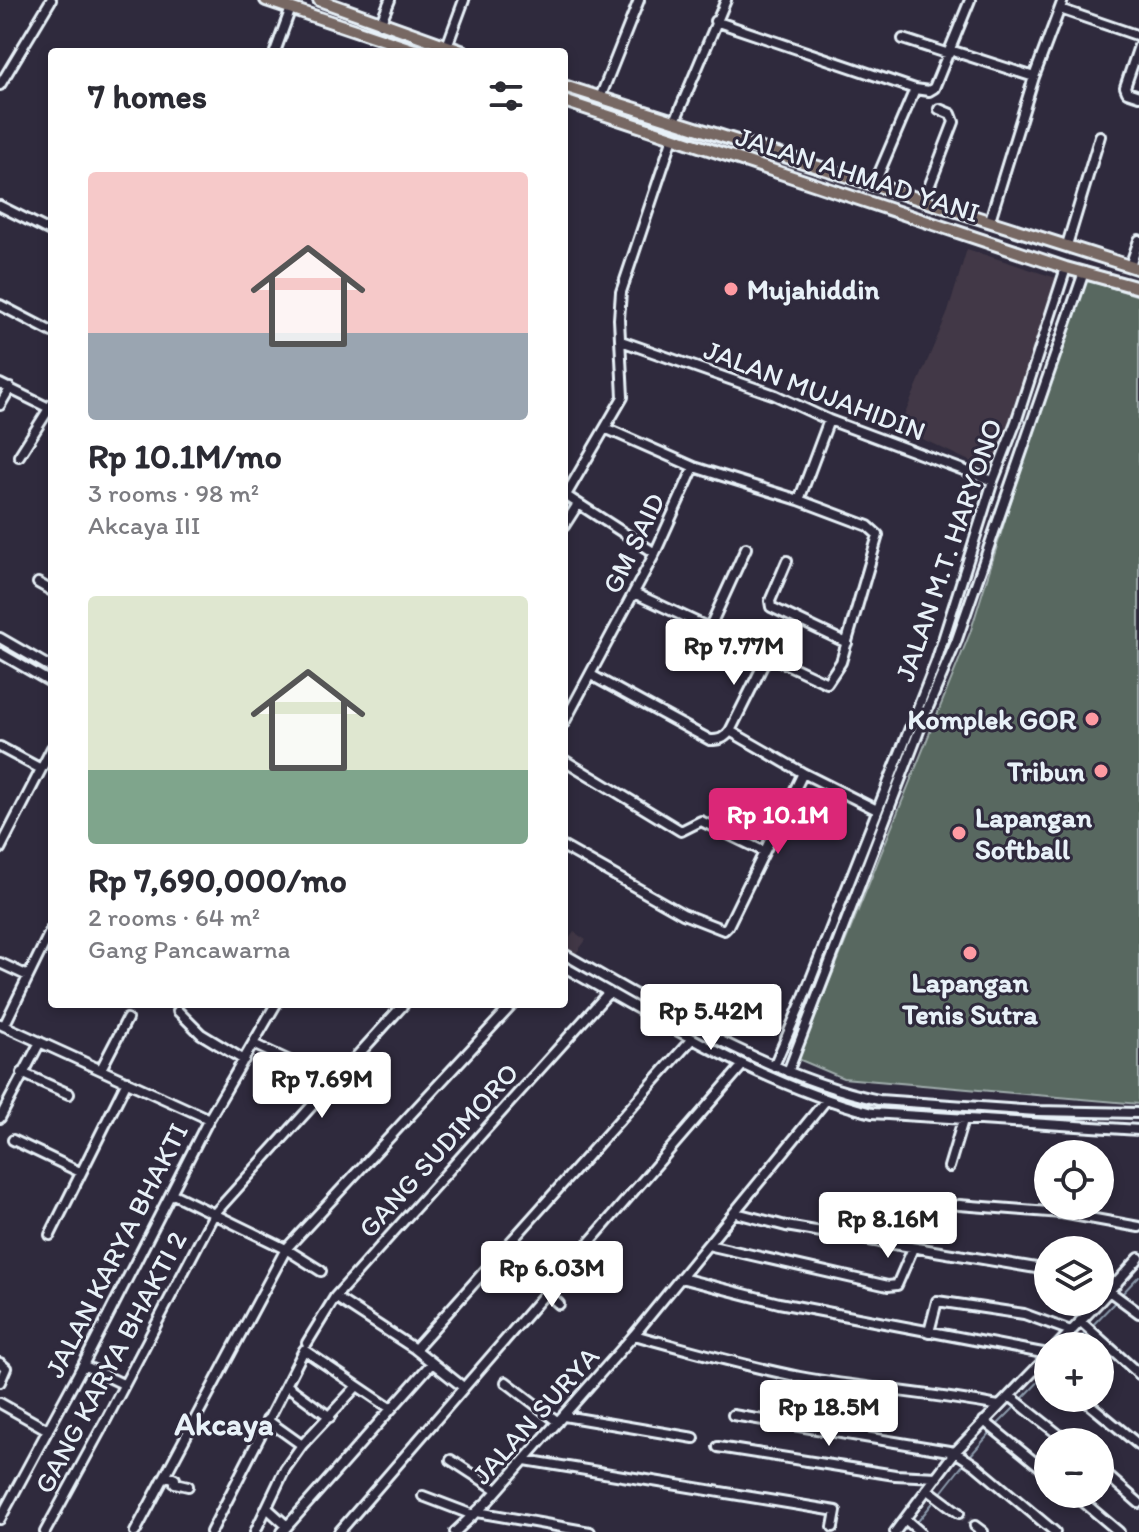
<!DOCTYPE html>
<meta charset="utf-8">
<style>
:root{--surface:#fff;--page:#f7f7f7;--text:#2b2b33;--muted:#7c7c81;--accent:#db2777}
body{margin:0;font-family:Itim,sans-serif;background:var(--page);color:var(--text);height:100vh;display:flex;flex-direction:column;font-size:30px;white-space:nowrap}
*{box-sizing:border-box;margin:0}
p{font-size:26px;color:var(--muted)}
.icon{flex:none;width:44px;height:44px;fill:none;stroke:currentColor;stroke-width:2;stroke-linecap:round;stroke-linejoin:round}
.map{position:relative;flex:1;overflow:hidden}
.drawer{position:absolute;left:48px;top:48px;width:520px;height:960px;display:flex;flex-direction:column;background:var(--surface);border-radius:8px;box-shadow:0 4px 12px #0003}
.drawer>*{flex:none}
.controls{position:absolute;left:1034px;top:1140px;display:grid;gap:16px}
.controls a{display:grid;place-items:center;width:80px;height:80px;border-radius:50%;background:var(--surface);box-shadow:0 4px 12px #0003;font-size:40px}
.price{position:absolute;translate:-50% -68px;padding:0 18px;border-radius:8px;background:#fff;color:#222;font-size:26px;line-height:52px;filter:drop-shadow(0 2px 4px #0008)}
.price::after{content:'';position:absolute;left:50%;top:48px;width:24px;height:18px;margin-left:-12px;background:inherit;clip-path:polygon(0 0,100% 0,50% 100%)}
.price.current{background:var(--accent);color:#fff}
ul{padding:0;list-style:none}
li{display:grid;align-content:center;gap:16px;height:424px;padding:0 40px}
li span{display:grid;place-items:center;height:248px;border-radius:8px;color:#555}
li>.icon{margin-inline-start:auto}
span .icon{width:144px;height:144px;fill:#fffc;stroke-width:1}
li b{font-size:34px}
h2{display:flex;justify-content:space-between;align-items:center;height:96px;padding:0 40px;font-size:34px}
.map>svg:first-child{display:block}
</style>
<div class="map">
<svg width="1139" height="1532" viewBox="0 0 1139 1532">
<rect width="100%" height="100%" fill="#2f2a3d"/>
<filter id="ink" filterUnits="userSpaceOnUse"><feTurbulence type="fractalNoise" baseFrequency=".0125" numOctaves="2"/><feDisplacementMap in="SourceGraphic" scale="16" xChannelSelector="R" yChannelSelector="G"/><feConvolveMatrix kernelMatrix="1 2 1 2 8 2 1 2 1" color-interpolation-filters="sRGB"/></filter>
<g filter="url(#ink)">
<!-- built -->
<path fill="#423946" d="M967 249 1059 279 1016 422 995 473 899 428 948 312Z
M574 932 586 940 572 959 564 953V946Z"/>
<!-- green -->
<path fill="#586860" stroke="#a0acac" stroke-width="2" d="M1080 278 1139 296V1104L843 1078 798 1059 970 633Z"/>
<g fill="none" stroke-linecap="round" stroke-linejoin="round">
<!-- stream -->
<path stroke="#8c9bac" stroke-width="2" d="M1120 1296 1139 1276
M1090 1328 1116 1301
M1073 1346 1086 1332
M1021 1400 1048 1372
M996 1426 1017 1405
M970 1456 992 1431
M940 1494 966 1461
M915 1525 936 1499"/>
<!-- minor-tunnel -->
<path stroke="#4b4859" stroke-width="8" stroke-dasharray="8 4" stroke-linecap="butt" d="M959 1513 975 1526"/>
<!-- minor casing -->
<g stroke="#e8f1f8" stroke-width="14">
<path id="minor" d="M1060 9 1139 36
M715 21 915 89 874 185
M380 24 390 0
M903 39 949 54
M447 46 464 0
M1139 46 1125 87 1127 92 1139 96
M950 50 1034 77
M275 52 291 8
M0 85 51 0
M915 89 929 91 934 88 970 0
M600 98 639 0
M675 121 726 0
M924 200 954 122 951 114 939 109
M0 206 52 232
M990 220 1034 77 1063 0
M1067 245 1100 136
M1130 266 1139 240
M0 305 52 332
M621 341 775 395 829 420 993 481
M0 384 49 408
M0 405 10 388
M605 428 694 467 799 500 868 526 878 535 841 662 827 683 634 593
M19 456 52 404
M565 495 655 553
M566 495 623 397 619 319 621 292 673 137
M799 500 829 420
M564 526 578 504
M787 561 770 601 771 607 847 643
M38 583 52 591
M709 629 746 548
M0 638 52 668
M0 653 52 683
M591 675 710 740C719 740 724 739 730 731L767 657
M564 723 655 553 694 467
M730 731 803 773 877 810
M0 747 41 769
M564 760 681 831 701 821 763 851
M564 847 683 914 724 930 728 926 803 773
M0 849 52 748
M564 954C659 1008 772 1078 879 1100L1037 1111 1139 1113
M0 963 28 976
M564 967C665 1023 760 1084 872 1113L1139 1130
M178 1011 201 1034 244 1060
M0 1024 209 1119
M4 1026 52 928
M253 1044 294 1063 306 1071
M774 1066 803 999 936 662 993 481 1016 422 1066 268
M101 1069 127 1019
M788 1072 927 710 956 642 1084 272
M22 1073 69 1094
M0 1118 40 1042
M13 1140 80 1172
M949 1167 963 1120
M171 1193 286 1249 321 1271
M959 1205 1062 1213 1139 1227
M736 1213 786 1226 1048 1270
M50 1235 127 1081
M708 1245 888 1286 897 1285 913 1248
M681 1278 779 1303 1048 1354
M1100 1280 1117 1283
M1109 1291 1139 1313
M546 1292 559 1304
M335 1297 415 1349 463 1387
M1100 1301 1139 1258
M1080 1321 1139 1374
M929 1332 937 1301 1024 1314 1071 1331
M634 1335C689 1350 744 1366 800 1377 866 1389 933 1393 999 1406
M307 1343 335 1297 609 992
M1057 1346 1099 1302
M415 1349 691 1040
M0 1363 6 1368 0 1382
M83 1365 123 1384
M506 1382 558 1422
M286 1385 330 1417
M1010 1396 1068 1442
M1082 1398 1139 1445
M0 1403 48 1430
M733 1415 955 1452 975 1465 1055 1532
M564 1416 694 1438
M267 1420 302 1445
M984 1421 1048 1473
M718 1447 895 1475 937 1477
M451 1460 497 1490
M525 1460 836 1511 833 1527
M1100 1469 1139 1503
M166 1475 175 1479V1483L188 1486
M927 1489 959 1513
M1074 1494 1119 1532
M423 1496 473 1515
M267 1508 287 1526
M477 1512 590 1532
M0 1519 83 1365 209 1119 276 1004
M905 1519 920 1532
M975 1526 983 1532
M45 1532 106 1420 214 1214 404 1004
M135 1532 286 1249 513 1004
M211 1532 304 1350 390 1408
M255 1532 285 1469 302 1445 357 1386
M282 1532 431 1364
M339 1532 742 1066
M455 1532 489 1500 634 1335 826 1100
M895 1532 955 1452 1048 1356"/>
</g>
<!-- major casing -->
<g stroke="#e8f1f8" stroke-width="16">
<path id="major" d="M266 0 420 52
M319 0 464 52
M564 86 1139 269
M564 101 1066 268 1139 288"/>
</g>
<!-- minor -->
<use href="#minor" stroke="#2f2a3d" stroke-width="8"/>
<!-- major -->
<use href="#major" stroke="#776864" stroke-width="10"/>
</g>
</g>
<!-- markers -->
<g fill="#ff9aa2" stroke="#2f2a3d" stroke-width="3">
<circle cx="731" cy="289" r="8"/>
<circle cx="1092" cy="719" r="8"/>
<circle cx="1101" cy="771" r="8"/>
<circle cx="959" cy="833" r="8"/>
<circle cx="970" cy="953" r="8"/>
</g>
<g text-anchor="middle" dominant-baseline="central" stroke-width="6" stroke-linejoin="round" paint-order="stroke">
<!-- street labels -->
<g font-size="28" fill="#e8f1f8" stroke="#2f2a3d">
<text transform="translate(858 174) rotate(18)">JALAN AHMAD YANI</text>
<text transform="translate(815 390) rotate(21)">JALAN MUJAHIDIN</text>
<text transform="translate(633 543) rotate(-64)">GM SAID</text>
<text transform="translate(948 550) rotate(-71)">JALAN M.T. HARYONO</text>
<text transform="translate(438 1150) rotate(-48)">GANG SUDIMORO</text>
<text transform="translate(116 1250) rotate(-63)">JALAN KARYA BHAKTI</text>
<text transform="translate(110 1362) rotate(-62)">GANG KARYA BHAKTI 2</text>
<text transform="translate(535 1415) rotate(-48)">JALAN SURYA</text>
</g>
<!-- poi labels -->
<g font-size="28" font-weight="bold" fill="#e8f1f8" stroke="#2f2a3d" text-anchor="start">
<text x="747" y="289">Mujahiddin</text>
<text x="1076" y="719" text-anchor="end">Komplek GOR</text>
<text x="1085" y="771" text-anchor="end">Tribun</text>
<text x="975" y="817">Lapangan<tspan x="975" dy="32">Softball</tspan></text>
<text x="970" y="982" text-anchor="middle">Lapangan<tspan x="970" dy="32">Tenis Sutra</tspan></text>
</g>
<!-- quarter labels -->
<g font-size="32" font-weight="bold" fill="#e8f1f8" stroke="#2f2a3d">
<text x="224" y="1424">Akcaya</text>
</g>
</g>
</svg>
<div class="controls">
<a><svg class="icon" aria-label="locate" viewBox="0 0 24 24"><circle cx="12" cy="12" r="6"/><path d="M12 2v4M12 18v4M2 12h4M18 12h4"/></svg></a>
<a><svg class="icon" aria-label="layers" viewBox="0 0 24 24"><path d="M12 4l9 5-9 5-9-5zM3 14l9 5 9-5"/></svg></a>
<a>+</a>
<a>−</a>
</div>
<b class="price" style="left:734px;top:687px">Rp 7.77M</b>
<b class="price current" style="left:778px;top:856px">Rp 10.1M</b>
<b class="price" style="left:711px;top:1052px">Rp 5.42M</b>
<b class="price" style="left:322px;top:1120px">Rp 7.69M</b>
<b class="price" style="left:888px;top:1260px">Rp 8.16M</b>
<b class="price" style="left:552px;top:1309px">Rp 6.03M</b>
<b class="price" style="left:829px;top:1448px">Rp 18.5M</b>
<section class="drawer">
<h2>7 homes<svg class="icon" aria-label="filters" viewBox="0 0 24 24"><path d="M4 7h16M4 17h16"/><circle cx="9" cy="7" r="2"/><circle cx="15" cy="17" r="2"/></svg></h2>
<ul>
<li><span style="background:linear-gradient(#f6c9c9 65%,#9aa5b1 0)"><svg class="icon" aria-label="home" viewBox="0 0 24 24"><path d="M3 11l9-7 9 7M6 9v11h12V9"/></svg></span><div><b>Rp 10.1M/mo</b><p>3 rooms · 98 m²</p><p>Akcaya III</p></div></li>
<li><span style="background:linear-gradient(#dfe7d0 70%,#7fa58c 0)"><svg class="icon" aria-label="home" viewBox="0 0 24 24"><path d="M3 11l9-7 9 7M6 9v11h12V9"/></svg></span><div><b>Rp 7,690,000/mo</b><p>2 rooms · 64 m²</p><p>Gang Pancawarna</p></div></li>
</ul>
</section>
</div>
